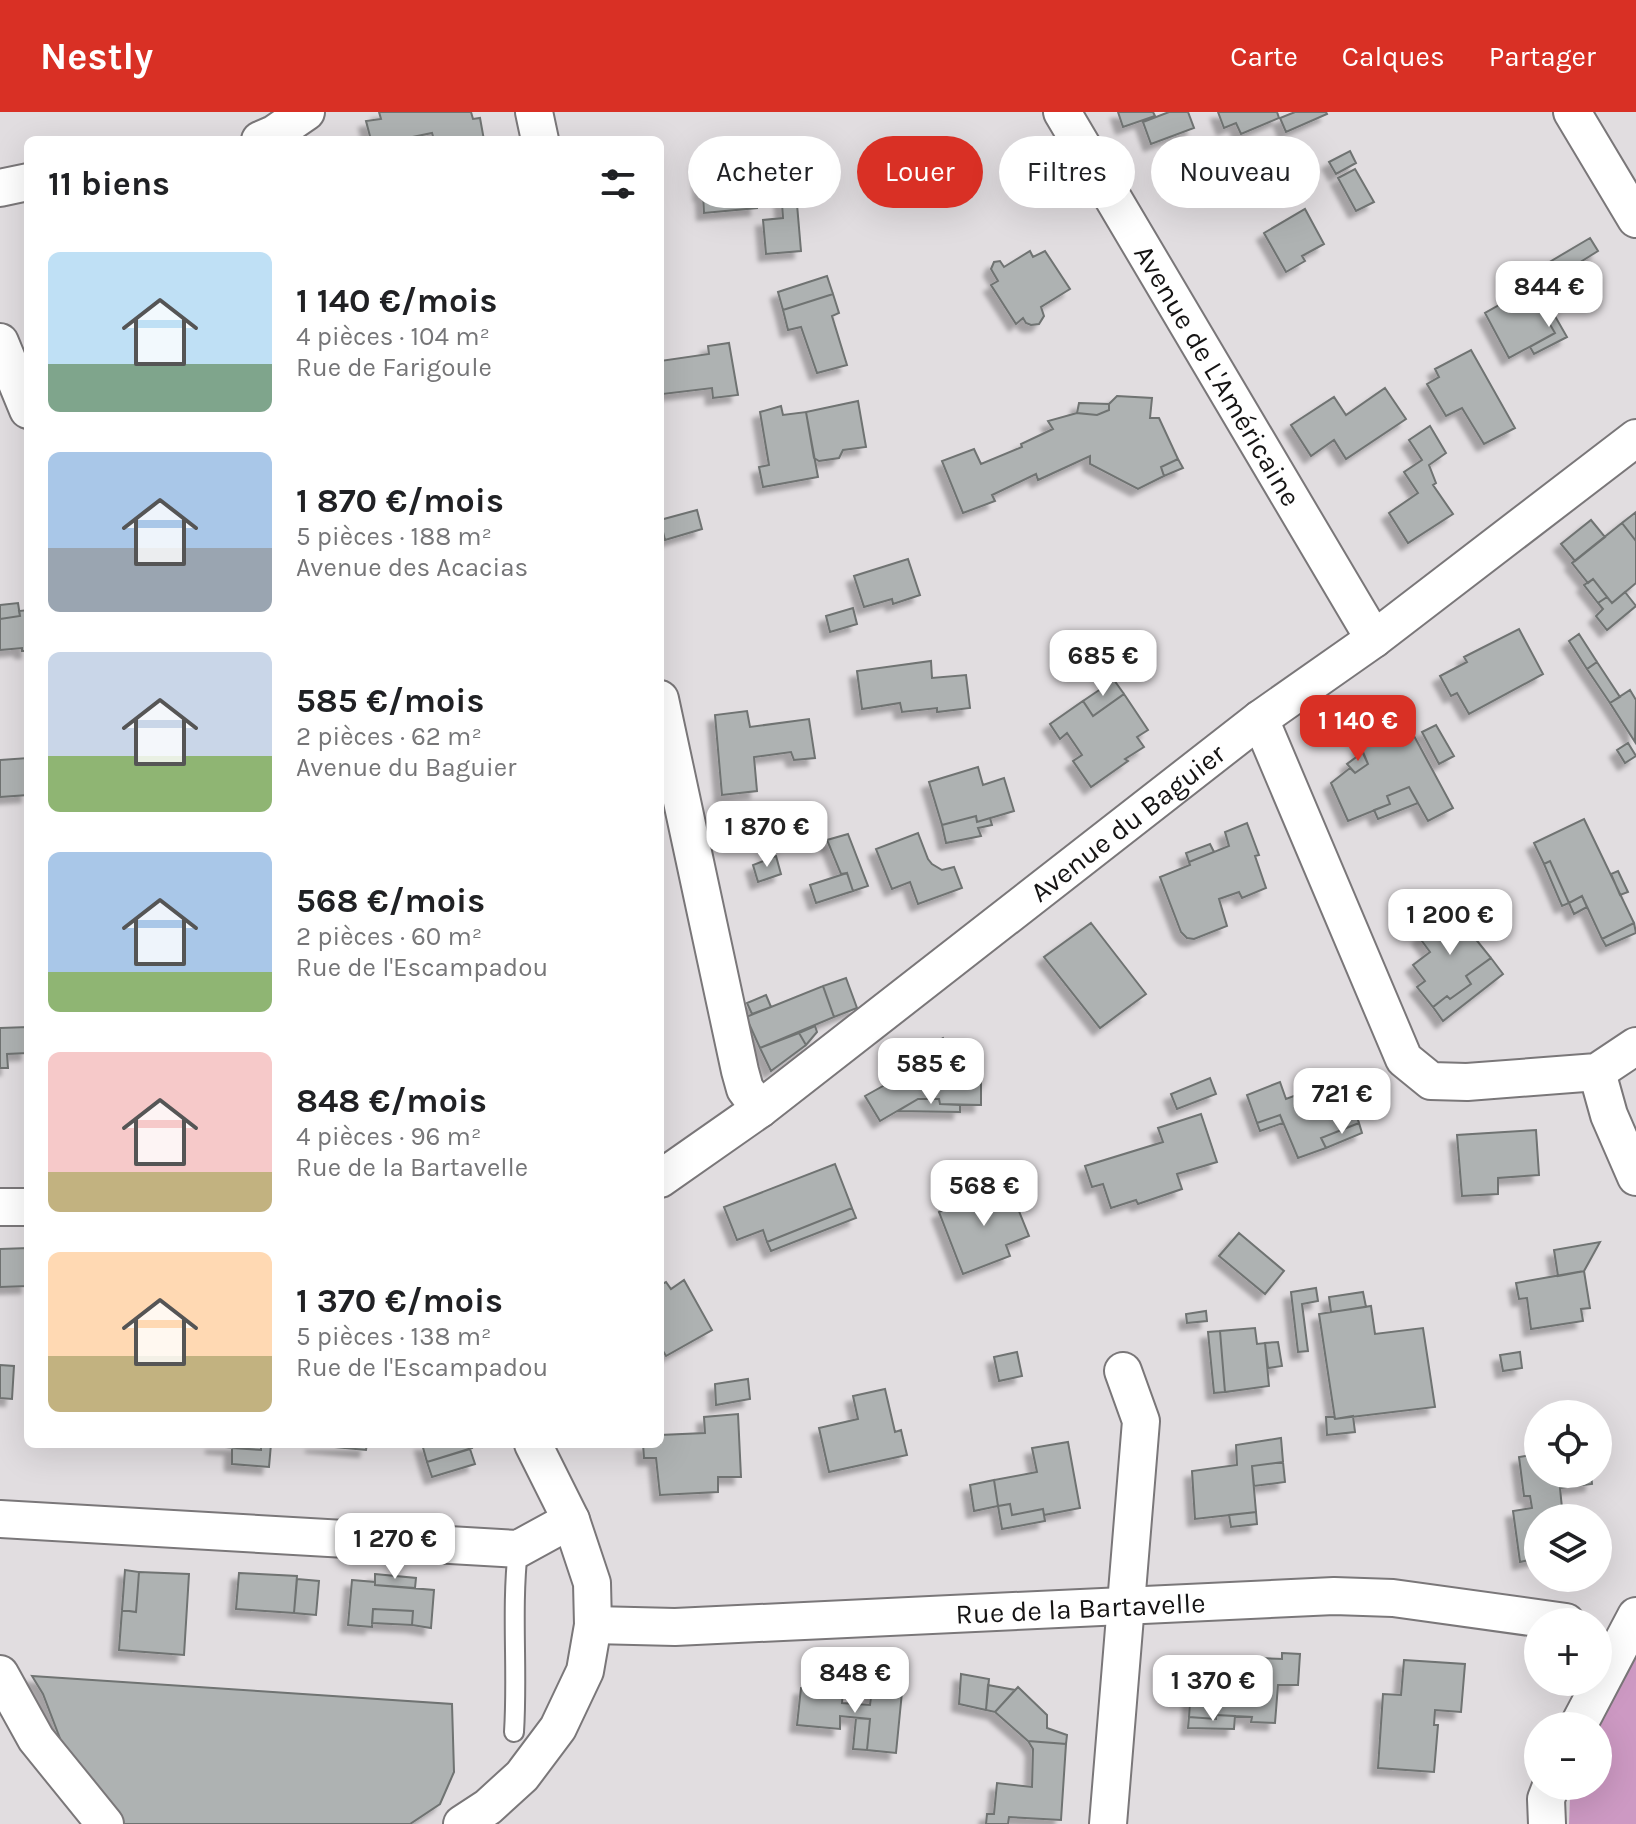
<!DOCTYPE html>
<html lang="fr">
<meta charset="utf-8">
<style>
:root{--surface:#fff;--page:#f2f2f2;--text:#202124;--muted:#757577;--accent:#d93025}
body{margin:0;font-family:Karla,sans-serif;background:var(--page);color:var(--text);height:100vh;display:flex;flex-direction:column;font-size:30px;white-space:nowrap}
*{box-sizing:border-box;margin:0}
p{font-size:26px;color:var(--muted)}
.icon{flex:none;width:44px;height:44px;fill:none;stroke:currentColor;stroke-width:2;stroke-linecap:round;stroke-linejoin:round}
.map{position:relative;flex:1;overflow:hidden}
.side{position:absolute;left:24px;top:24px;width:640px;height:1312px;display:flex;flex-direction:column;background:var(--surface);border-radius:12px;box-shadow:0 8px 32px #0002}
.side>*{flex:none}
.banner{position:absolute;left:688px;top:24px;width:760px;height:72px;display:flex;gap:16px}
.controls{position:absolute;left:1524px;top:1288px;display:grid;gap:16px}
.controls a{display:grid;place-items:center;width:88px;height:88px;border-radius:50%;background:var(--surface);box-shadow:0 8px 32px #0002;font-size:40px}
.price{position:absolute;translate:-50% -68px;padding:0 18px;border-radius:16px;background:#fff;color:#222;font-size:26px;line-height:52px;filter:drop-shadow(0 2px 4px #0008)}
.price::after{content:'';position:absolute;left:50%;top:48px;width:24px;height:18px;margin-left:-12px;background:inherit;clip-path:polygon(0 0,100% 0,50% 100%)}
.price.active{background:var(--accent);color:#fff}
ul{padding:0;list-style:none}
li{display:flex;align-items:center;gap:24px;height:200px;padding:0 24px}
li span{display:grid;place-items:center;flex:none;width:224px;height:160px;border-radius:12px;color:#555}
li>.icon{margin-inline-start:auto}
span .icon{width:96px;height:96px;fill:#fffc;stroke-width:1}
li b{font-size:34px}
h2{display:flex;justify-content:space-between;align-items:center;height:96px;padding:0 24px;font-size:34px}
.pill{padding:0 28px;border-radius:36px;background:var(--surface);box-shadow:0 8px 32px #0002;font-size:28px;line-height:72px}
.pill.active{background:var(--accent);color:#fff}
header{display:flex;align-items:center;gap:48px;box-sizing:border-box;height:112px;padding:0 40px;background:var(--accent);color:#fff}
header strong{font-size:38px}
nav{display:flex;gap:44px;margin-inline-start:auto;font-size:28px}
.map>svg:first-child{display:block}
</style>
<header>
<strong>Nestly</strong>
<nav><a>Carte</a><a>Calques</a><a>Partager</a></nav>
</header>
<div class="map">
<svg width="1636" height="1712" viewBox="0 0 1636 1712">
<defs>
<filter id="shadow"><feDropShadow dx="-7" dy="7" stdDeviation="2" flood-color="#0004"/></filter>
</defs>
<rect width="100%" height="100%" fill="#e1dde0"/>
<!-- green -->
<path fill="#cd99c3" d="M1636 1535V1712H1569L1570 1685 1573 1674H1598V1614Z"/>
<!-- building -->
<path fill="#aeb2b2" stroke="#6f7372" stroke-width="2" filter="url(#shadow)" d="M379 0H471L473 7 480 6 484 28H434L432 21 398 28H371L366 9 381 7Z
M1118 0H1153L1155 4 1123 15Z
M1169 0H1188L1194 16 1151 32 1143 10Z
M1218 0H1277L1279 6 1241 22 1236 11 1224 16Z
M1295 0H1326L1327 2 1286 20 1280 6Z
M792 34 801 139 766 142 763 108 783 106 781 78 762 80V77L701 82 698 48 759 42 758 37Z
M1350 39 1356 51 1336 62 1329 50Z
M1355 57 1374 90 1356 99 1338 66Z
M762 77V80L781 78V84L756 86 757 96 704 101 703 82Z
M1305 97 1324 132 1302 144 1305 149 1286 160 1264 121Z
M1590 126 1598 139 1545 172 1536 158Z
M1030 139 1033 145 1045 139 1070 177 1041 195 1044 204 1039 212 1031 213 1026 211 1023 206 1016 212 991 173 998 169 991 157 994 150 1000 149 1004 155Z
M827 164 833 182 783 198 778 180Z
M1524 179 1534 190H1537L1555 221 1509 246 1485 201Z
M833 182 839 201 832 204 847 253 817 261 801 215 788 218 783 198Z
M1544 185 1567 225 1534 242 1530 235 1555 221 1537 190Z
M729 231 738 283 713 286 712 276 663 282 660 249 709 242 708 234Z
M1471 238 1515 316 1484 332 1462 296 1446 304 1427 272 1439 265 1435 257Z
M1385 276 1406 307 1346 347 1334 328 1311 344 1291 313 1334 285 1346 303Z
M1117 284 1152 286 1150 306H1159L1178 347 1161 355 1164 364 1138 377 1090 352V344L1038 368 1036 362 992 383 995 389 963 401 942 349 974 337 981 352 1022 335 1021 332 1053 317 1048 309 1077 301 1097 303 1109 298V292Z
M858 289 866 335 843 338 839 346 819 349 814 346 806 300Z
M1079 291 1109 292V298L1097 303 1077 301Z
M781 294 783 303 806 300 818 365 763 375 759 355 769 353 760 300Z
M1430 314 1446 341 1429 353 1436 371 1433 373 1453 402 1408 431 1389 401 1418 381 1404 360 1422 348 1409 328Z
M1178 347 1183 356 1164 364 1161 355Z
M697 398 702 417 665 428 660 408Z
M1636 400V429L1622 411Z
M1591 408 1605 425 1575 449 1561 432Z
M1622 411 1636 429V471L1612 491 1593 467 1588 471 1572 451Z
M908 447 920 483 893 492 892 487 864 495 854 464Z
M1593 467 1607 485 1598 491 1584 473Z
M1625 480 1636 494 1607 518 1596 504 1603 497 1598 491 1607 485 1612 491Z
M18 491 20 504 0 507V493Z
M853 496 857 512 830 520 826 504Z
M28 498V539H22V536L0 538V507L20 504 19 499Z
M1519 517 1543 562 1469 602 1457 581 1451 584 1440 564 1467 550 1464 545Z
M1579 522 1597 550 1587 557 1569 529Z
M931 549 932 566 966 563 970 596 937 600V596L902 600 900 591 862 597 857 559Z
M1597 550 1620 585 1610 591 1587 557Z
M1114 568 1124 582 1093 604 1083 589Z
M1630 578 1636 588 1635 630 1610 591Z
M1124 582 1148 618 1137 625 1144 635 1125 647 1128 649 1091 675 1073 649 1082 643 1067 621 1060 627 1050 612 1083 589 1093 604Z
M747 599 750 615 809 607 815 646 794 648 791 640 754 645 757 679 722 683 715 603Z
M1393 610 1403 626 1413 622 1453 696 1428 709 1409 675 1387 684 1390 692 1348 709 1331 671 1350 656 1355 661 1368 652 1360 635Z
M1436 613 1454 644 1439 652 1422 620Z
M1628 631 1636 644 1625 651 1617 638Z
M1363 640 1368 652 1355 661 1347 652Z
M28 646V683L0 685V648Z
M978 655 983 673 1004 666 1014 699 977 710 976 704 942 713 929 670Z
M1409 675 1418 691 1378 707 1374 698 1390 692 1387 684Z
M976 704 977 710 990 706 992 713 978 716 981 724 946 731 942 713Z
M1584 707 1634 811 1602 827 1582 784 1569 791 1550 749 1544 752 1534 731Z
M1247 711 1259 743 1255 744 1266 776 1242 786 1239 780 1219 787 1227 814 1194 827 1187 826 1181 820 1160 765 1190 753 1189 750 1229 734 1225 720Z
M918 721 928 747 932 752 942 758 954 755 962 776 918 792 910 770 892 777 876 737Z
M848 722 868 774 853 779 847 761 841 762 827 728Z
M1210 732 1214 740 1189 750 1186 741Z
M776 744 781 762 758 770 753 753Z
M1550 749 1569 791 1562 794 1544 752Z
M1618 759 1628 780 1620 783 1611 762Z
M847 761 853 779 816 791 810 773Z
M1582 784 1587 795 1574 802 1569 791Z
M1469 798 1483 817 1474 825 1491 846 1466 864 1471 872 1450 887 1447 884 1433 895 1417 875 1425 869 1413 853 1430 840 1419 825 1453 799 1458 807Z
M1091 811 1146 882 1100 916 1044 845Z
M1634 811 1636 821 1606 834 1602 827Z
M1491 846 1503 862 1443 909 1433 895 1447 884 1450 887 1471 872 1466 864Z
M846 866 857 896 834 905 823 874Z
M823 874 834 905 760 936 746 905Z
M766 883 771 895 752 902 747 891Z
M815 914 817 920 806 933 799 921Z
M28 915V941L7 942 8 956H0V916Z
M799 921 806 933 771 959 760 936Z
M943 926 961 956H981V993L940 992 939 987H918L880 1009 865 984 917 955 913 948 929 939 927 935Z
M1210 966 1216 982 1177 997 1171 982Z
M1342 966 1359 1011 1321 1026 1326 1036 1298 1046 1280 1003 1257 1011 1247 983 1280 970 1286 987Z
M918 987H939L940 992 960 993V1000L898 999Z
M1201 1002 1217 1050 1177 1062 1182 1077 1138 1092 1136 1088 1111 1096 1103 1072 1092 1075 1085 1054 1163 1030 1158 1016Z
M1280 1003 1283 1011 1260 1019 1257 1011Z
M1359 1011 1362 1021 1326 1036 1321 1026Z
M1536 1018 1539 1063 1498 1066V1082L1462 1084 1457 1023Z
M835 1052 852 1096 767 1130 763 1118 737 1128 724 1095Z
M1002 1057 1008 1072 959 1092 953 1076Z
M1008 1072 1029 1124 1006 1133 1010 1144 963 1162 939 1100Z
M852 1096 856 1106 771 1139 767 1130Z
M1239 1121 1284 1159 1265 1182 1219 1144Z
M1600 1130 1584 1159 1558 1164 1554 1138Z
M28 1136V1174L0 1175V1137Z
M1584 1159 1590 1196 1581 1197 1583 1209 1531 1217 1527 1186 1519 1187 1516 1171Z
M684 1168 712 1218 666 1244 660 1234V1173L666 1170 671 1177Z
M1316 1176 1318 1189 1302 1192 1308 1239 1298 1240 1291 1180Z
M1363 1180 1366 1195 1331 1200 1329 1185Z
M1371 1194 1375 1222 1423 1216 1435 1295 1335 1307 1319 1202Z
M1206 1199 1207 1209 1187 1211 1186 1202Z
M1255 1216 1257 1232 1265 1231 1269 1274 1225 1280 1220 1219Z
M1220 1219 1225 1280 1214 1281 1208 1220Z
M1278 1230 1282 1254 1268 1256 1265 1231Z
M1017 1240 1022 1264 999 1269 994 1245Z
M1520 1240 1522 1256 1503 1259 1500 1243Z
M0 1253 14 1254 12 1287 0 1286Z
M748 1267 750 1287 716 1293 715 1272Z
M885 1277 895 1320 901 1318 907 1343 829 1360 819 1316 858 1307 853 1284Z
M738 1302 741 1365H718V1380L660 1383 656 1346H644L643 1332H660V1323L705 1321 704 1305Z
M1353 1304 1355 1320 1327 1323 1326 1305H1334L1335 1307Z
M1281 1326 1283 1350 1252 1354 1256 1400 1195 1407 1192 1359 1237 1353 1236 1333Z
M1068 1330 1080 1396 1044 1403 1043 1397 1012 1403 1010 1392 998 1394 994 1368 1037 1360 1032 1336Z
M213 1332H261V1338L213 1334Z
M261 1332H271L269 1355 232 1352V1336L261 1338Z
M313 1332H367L366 1338 313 1333Z
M422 1332H471L472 1336 427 1350Z
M470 1337 475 1352 432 1365 427 1350Z
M1538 1342V1362H1591L1592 1372 1560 1376 1563 1406H1538V1446L1520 1450 1513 1399 1532 1396 1530 1384H1524L1519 1345Z
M1283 1350 1285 1370 1254 1374 1252 1354Z
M994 1368 998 1394 974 1399 970 1373Z
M1010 1392 1012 1403 1043 1397 1045 1409 1002 1417 998 1394Z
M1256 1400 1257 1412 1231 1415 1229 1403Z
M125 1458 139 1460 136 1500 122 1498Z
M139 1460 189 1462 184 1543 119 1538 122 1498 136 1500Z
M239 1461 297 1464 294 1501 236 1497Z
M375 1462 416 1466 415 1476 375 1473Z
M297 1467 319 1469 316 1503 294 1501Z
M352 1468 375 1470V1473L434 1478 431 1516 412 1513 413 1499 373 1497 372 1515 348 1513Z
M373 1497 413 1499 412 1513 372 1511Z
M1282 1541 1300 1542 1298 1573H1278L1275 1611 1251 1610 1252 1605 1216 1603V1607L1189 1605 1192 1560H1209L1210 1549 1238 1550 1239 1545 1282 1547Z
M1404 1548 1465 1552 1461 1600 1435 1598 1434 1613H1438L1434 1660 1378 1656 1383 1582 1401 1583Z
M961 1562 989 1567 986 1598 959 1592Z
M32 1564 452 1592 454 1660 440 1692 410 1712H118L69 1650 43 1582Z
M988 1573 1015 1578 995 1600 986 1598Z
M1018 1575 1047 1603V1616L1067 1623 1066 1632 1028 1629 995 1600Z
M801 1576 843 1580 842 1591 870 1593 872 1577 902 1580 896 1641 867 1638 870 1607 840 1604V1617L797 1613Z
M1216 1603 1235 1604 1234 1617 1188 1616 1189 1605 1216 1607Z
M856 1606 870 1607 867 1638 853 1637Z
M1028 1629 1066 1632 1061 1708 1009 1705 1008 1712H986L987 1702H994L997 1671 1032 1675 1033 1637Z"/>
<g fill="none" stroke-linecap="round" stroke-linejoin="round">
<!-- lane casing -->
<g stroke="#7a7779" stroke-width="22">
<path id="lane" d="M514 1620C518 1559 511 1498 518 1437"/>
</g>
<!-- street casing -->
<g stroke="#7a7779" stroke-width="40">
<g id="street">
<path d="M534 0 540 28"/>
<path id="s1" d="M1062 0 1374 527"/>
<path d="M1572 0 1636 107"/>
<path d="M260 28 274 22 306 0"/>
<path d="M0 76 28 70"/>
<path d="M0 230 28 298"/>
<path d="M660 587 740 959 745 977 760 997"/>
<path d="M1260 607 1404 947 1431 969 1467 970 1597 960 1636 934"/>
<path d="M1597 960 1609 1003 1636 1065"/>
<path id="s2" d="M660 1067 760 997 1260 607 1374 527 1636 326"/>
<path d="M0 1095H28"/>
<path d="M0 1407 518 1437 571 1408"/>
<path id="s3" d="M593 1513 675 1515 1334 1484 1393 1486 1566 1510"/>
<path d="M0 1562 36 1627 105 1712"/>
<path d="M1578 1614 1636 1504"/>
<path d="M462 1712 488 1695 522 1664 558 1616 585 1559 593 1513 592 1471 571 1408 533 1332"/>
<path d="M1108 1712 1141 1309 1123 1259"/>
<path d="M1547 1712 1546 1687 1551 1674"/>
</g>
</g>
<!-- lane -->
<use href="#lane" stroke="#fff" stroke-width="18"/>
<!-- street -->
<use href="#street" stroke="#fff" stroke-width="36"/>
</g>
<g text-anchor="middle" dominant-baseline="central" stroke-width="6" stroke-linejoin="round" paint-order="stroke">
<!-- street labels -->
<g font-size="28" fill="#151414" stroke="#e1dde0">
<text stroke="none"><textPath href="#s1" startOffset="306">Avenue de L'Américaine</textPath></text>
<text stroke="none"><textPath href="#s2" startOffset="588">Avenue du Baguier</textPath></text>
<text stroke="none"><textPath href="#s3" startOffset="488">Rue de la Bartavelle</textPath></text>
</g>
</g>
</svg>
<div class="controls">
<a><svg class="icon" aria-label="locate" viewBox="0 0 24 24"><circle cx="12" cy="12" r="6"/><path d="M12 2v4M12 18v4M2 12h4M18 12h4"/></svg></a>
<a><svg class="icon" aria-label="layers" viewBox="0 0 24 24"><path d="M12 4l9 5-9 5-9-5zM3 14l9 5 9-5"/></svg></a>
<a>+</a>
<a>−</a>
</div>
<b class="price" style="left:1549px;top:217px">844 €</b>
<b class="price" style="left:1103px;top:586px">685 €</b>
<b class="price active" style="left:1358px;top:651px">1 140 €</b>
<b class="price" style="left:767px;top:757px">1 870 €</b>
<b class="price" style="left:1450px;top:845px">1 200 €</b>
<b class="price" style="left:931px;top:994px">585 €</b>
<b class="price" style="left:1342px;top:1024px">721 €</b>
<b class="price" style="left:984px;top:1116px">568 €</b>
<b class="price" style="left:395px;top:1469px">1 270 €</b>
<b class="price" style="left:855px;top:1603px">848 €</b>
<b class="price" style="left:1213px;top:1611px">1 370 €</b>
<div class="banner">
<a class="pill">Acheter</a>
<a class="pill active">Louer</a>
<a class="pill">Filtres</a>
<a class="pill">Nouveau</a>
</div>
<section class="side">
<h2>11 biens<svg class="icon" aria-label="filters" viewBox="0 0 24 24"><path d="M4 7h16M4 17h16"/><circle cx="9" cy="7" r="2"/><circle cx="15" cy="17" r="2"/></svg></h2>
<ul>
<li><span style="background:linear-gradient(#bfe0f5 70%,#7fa58c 0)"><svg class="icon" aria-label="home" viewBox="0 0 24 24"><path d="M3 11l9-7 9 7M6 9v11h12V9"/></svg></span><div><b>1 140 €/mois</b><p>4 pièces · 104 m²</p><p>Rue de Farigoule</p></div></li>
<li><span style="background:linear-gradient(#a9c7e8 60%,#9aa5b1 0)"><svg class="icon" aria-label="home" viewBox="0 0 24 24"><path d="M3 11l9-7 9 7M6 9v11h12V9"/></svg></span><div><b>1 870 €/mois</b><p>5 pièces · 188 m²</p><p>Avenue des Acacias</p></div></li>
<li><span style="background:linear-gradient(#c9d6e8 65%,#8fb573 0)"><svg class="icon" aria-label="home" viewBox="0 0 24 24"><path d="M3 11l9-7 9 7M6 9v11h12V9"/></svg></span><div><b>585 €/mois</b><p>2 pièces · 62 m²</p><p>Avenue du Baguier</p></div></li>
<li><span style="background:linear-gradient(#a9c7e8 75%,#8fb573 0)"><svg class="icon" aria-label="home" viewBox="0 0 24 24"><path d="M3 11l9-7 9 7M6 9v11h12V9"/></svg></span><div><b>568 €/mois</b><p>2 pièces · 60 m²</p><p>Rue de l'Escampadou</p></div></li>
<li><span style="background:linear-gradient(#f6c9c9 75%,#c2b280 0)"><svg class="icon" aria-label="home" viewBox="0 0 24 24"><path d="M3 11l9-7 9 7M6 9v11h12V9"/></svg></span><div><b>848 €/mois</b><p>4 pièces · 96 m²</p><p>Rue de la Bartavelle</p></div></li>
<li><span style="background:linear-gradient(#ffd9b3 65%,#c2b280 0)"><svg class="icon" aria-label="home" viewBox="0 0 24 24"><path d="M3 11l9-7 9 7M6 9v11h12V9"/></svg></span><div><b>1 370 €/mois</b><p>5 pièces · 138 m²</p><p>Rue de l'Escampadou</p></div></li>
</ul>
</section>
</div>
